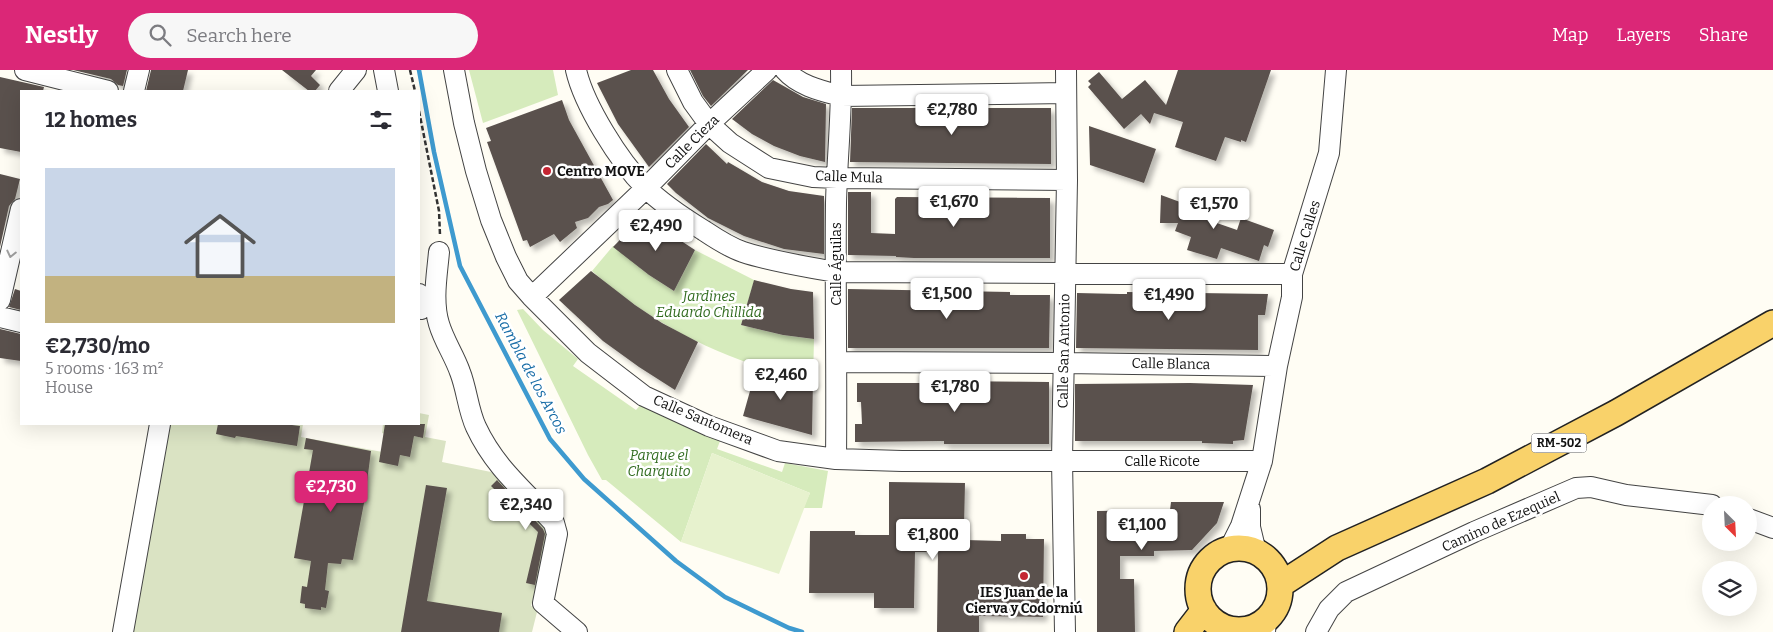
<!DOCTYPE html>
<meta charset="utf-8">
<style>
:root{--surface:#fff;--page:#f7f7f7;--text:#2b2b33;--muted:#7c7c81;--line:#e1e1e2;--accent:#db2777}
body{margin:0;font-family:Bitter,serif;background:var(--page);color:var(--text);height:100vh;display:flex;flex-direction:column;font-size:19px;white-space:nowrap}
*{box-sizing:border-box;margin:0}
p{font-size:16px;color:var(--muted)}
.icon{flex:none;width:28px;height:28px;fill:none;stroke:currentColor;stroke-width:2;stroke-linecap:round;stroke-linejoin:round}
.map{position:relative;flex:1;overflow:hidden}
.panel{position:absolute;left:20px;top:20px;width:400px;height:335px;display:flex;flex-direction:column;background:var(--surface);border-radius:0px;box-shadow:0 5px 20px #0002}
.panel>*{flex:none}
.needle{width:32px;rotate:156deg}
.tools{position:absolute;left:1702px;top:426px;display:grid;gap:10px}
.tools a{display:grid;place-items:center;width:55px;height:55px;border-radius:50%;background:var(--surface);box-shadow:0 5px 20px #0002;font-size:25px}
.price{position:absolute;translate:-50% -42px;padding:0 11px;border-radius:5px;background:#fff;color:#222;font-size:16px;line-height:32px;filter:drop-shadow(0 1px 2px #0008)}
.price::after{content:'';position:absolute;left:50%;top:30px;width:15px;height:11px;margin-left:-8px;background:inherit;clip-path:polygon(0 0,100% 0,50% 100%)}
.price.on{background:var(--accent);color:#fff}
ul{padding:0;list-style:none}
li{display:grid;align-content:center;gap:10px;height:265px;padding:0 25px}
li+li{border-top:1px solid var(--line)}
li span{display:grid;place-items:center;height:155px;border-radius:0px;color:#555}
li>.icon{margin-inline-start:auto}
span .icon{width:90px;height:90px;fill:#fffc;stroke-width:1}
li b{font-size:21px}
h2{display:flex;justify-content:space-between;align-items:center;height:60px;padding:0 25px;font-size:21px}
header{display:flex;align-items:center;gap:30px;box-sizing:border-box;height:70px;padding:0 25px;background:var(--accent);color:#fff}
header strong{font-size:24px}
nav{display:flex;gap:28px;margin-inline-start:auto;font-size:18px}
.search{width:350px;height:45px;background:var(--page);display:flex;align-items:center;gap:12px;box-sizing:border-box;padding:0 18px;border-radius:28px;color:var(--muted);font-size:19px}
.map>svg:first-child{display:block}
</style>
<header>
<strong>Nestly</strong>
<div class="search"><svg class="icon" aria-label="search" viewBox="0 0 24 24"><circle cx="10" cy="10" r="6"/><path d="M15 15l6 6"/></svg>Search here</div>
<nav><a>Map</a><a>Layers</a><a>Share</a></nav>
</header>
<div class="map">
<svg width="1773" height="562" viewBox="0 0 1773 562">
<defs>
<filter id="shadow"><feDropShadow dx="4.5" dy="4.5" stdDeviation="2.5" flood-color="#0004"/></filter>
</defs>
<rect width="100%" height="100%" fill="#fffdf4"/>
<!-- green -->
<path fill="#d6ebbc" d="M469 0H553L558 25 483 53Z
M613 176 649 205 674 221 695 180 756 211H754L741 255 783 265 814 269 813 310C731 295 654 256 592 201Z
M523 239 543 260 578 289 573 296 636 340 642 333 720 371 717 379 782 402 785 393 828 401 822 438H803L810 423 712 383 681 472 606 410H602L588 385 517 240Z"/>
<!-- cemetery -->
<path fill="#dae3c3" d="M419 343 429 345 425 367 446 371 442 392 491 402 548 455 551 464 531 536 538 538 532 562H128L165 354H303L301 367 388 383 392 366 382 363 383 354H419Z"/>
<!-- pitch -->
<path fill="#e7f2ce" d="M712 383 810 423 779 504 681 472Z"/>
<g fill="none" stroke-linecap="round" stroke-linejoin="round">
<!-- stream -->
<path stroke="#3e9acf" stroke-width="4.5" d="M419 0 434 82 460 196 550 369 584 409 676 491 725 527 789 558 802 562"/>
</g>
<!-- building -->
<path fill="#5a514d" filter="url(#shadow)" d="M73 0H127L123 16 118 15 111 9Z
M151 0H188L183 21H146Z
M282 0H316L311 6 320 15 315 21H309Z
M631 0H653L669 29 689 57 649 97 618 54 597 13Z
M690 0H748L711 36 703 26Z
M1178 0H1271L1246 72 1241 70V72L1225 67 1216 91 1175 77 1183 52 1154 43 1150 54 1141 44 1124 59 1088 17 1091 14 1088 11 1099 2 1122 29 1145 10 1166 35Z
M0 7 44 17 43 21H21V82L0 78Z
M773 10 803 27 826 34 825 92 800 86 774 76 752 64 732 49Z
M562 30 569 50 613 130 608 134 599 137 588 148 575 152 577 158 560 172 554 164 530 177 527 170 523 171 487 72 491 71 486 58Z
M852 38H1051V94L850 92Z
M1089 56 1156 79 1144 113 1090 95Z
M706 74 727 94 728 92 762 112 789 121 824 126V184L784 179 744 166 708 148 676 123 667 114Z
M0 104 20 109 15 129 9 136 0 177Z
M848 122H871V163L895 164V129L897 127 1050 128V188H914L896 187V186L848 185Z
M1161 125 1180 132 1182 127 1215 139 1211 151 1237 160 1241 148 1274 160 1268 177 1264 175 1259 191 1221 178 1217 189 1187 180 1191 167 1175 161 1178 153H1160Z
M645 144 669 163 695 180 674 221 649 205 613 177Z
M591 201 635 235 662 253 698 272 675 320 639 297 603 271 559 230Z
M754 210 791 219 813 222 814 269 783 265 741 255Z
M15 219 21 221V240L9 237Z
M848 219 1010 222V225H1050L1049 278H848Z
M1127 222 1268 224 1265 245H1258V280L1076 278 1077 223 1120 224H1127Z
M0 259 21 264V291L0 288Z
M757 296 792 307 813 310 812 365 743 346Z
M944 311 1049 312V374H944V371L855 372V354H862L861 332H857V313H944Z
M1190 313 1253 315 1244 370 1233 371V374L1202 373V371H1075V314Z
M218 354H284L300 356 297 376 236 366 235 368 216 364Z
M385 354H425L423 368 414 366 410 387 400 385 398 396 379 392Z
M306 368 371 381 365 428 353 490 342 489 341 494 328 493 325 520 329 521 326 538 321 537V540L305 538V534L300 533 302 516 307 517 311 491 294 488 313 380 304 379Z
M497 410 543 459 545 464 535 515 526 513 538 462 491 416Z
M889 412 965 413 964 457H966V470L1001 471V464H1026V469H1044L1043 547 979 546V562H937L938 482H915L914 538H874V523H809L810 461H855V465H889Z
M426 415 447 418 427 531 502 543 499 562H401Z
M1171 432H1224L1217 453 1192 480 1154 481V486H1120V509H1134L1135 562H1097V441L1170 440Z"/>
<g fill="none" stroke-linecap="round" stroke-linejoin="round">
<!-- minor casing -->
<g stroke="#444" stroke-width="22">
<path id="minor" d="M25 0 108 21
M384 0 388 21
M454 0 464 53 476 101 491 150 506 187 518 211 532 227 588 283 644 326 709 356 778 381 836 389 902 391H1262
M576 0C584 35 619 91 645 117 662 134 682 147 703 160 715 168 728 177 743 182 773 192 804 196 835 202L1292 204
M677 0 693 32 709 54 730 73 769 98 813 107 837 108 1067 110
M785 0C799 16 822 21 841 26L1066 23
M134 21 139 0
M339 21 356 0
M439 182C437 205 432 231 439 254 444 271 454 285 460 302 467 320 468 340 476 357 495 398 525 421 554 453L557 464 543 533 577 562
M419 224 421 239
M532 227 646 118 709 54 767 0
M0 230 21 139
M0 247 21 252
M837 292 1064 293 1277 296
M836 389C837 303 835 218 836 133 837 89 842 44 841 0
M1250 439V457L1256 482
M1749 449 1773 458
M1229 480 1241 456 1262 391 1277 296 1292 227V204L1329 83 1336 0
M1232 559 1236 562
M123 562 160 354
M1065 562 1062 390 1067 110 1066 0
M1265 562 1266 550
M1316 562 1329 539 1346 522 1474 462 1576 418 1591 417 1626 425 1712 435"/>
</g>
<!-- major casing -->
<g stroke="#222" stroke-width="28">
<path id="major" d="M1198 519a41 41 0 1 1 82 0a41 41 0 1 1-82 0Z
M1280 515 1337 478 1487 411 1616 343 1773 253
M1187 562 1204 540"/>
</g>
<!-- path -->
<path stroke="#333" stroke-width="2.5" stroke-dasharray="5 2.5" stroke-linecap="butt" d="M410 0 415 21
M419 41 439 141 440 165"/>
<!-- minor -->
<use href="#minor" stroke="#fff" stroke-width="20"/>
<!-- major -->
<use href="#major" stroke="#f9d26a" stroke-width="25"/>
</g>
<!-- one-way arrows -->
<defs><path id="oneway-chevron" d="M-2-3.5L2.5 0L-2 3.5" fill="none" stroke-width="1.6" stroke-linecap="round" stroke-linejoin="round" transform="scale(1.25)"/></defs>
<use stroke="#a0a0a0" href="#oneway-chevron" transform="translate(11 184) rotate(103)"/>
<!-- markers -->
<g fill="#c42532" stroke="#fff" stroke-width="2">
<circle cx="547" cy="101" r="5"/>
<circle cx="1024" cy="506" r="5"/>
</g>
<g text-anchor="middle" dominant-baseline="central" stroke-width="5" stroke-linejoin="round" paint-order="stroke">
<!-- shield labels -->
<rect fill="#fff" stroke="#585858" stroke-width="1" x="1531.5" y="363.5" width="55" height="19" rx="4"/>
<g font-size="12" font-weight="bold" fill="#111">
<text x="1559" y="373">RM-502</text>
</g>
<!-- street labels -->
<g font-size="14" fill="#111" stroke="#fff">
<text transform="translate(692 72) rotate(-45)">Calle Cieza</text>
<text transform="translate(849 107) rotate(2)">Calle Mula</text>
<text transform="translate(1305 166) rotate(-73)">Calle Calles</text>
<text transform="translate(836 194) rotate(-90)">Calle Águilas</text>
<text transform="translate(1064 281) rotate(-89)">Calle San Antonio</text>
<text transform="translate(1171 294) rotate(1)">Calle Blanca</text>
<text transform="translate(703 350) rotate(23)">Calle Santomera</text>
<text x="1162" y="391">Calle Ricote</text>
<text transform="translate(1501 452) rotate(-24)">Camino de Ezequiel</text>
</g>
<!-- poi labels -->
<g font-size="14" font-weight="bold" fill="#111" stroke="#fff" text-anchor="start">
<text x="557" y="101">Centro MOVE</text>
<text x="1024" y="522" text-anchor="middle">IES Juan de la<tspan x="1024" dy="16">Cierva y Codorniú</tspan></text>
</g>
<!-- park labels -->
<g font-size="14" font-style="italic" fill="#316b1f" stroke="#fff">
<text x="709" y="226">Jardines<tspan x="709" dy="16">Eduardo Chillida</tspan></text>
<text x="659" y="385">Parque el<tspan x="659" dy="16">Charquito</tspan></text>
</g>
<!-- water labels -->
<g font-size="15" font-style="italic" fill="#176ca6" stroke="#fff">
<text transform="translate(531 303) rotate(62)">Rambla de los Arcos</text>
</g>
</g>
</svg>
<div class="tools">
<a><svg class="needle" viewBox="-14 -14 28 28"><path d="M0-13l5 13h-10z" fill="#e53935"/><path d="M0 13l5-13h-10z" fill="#7c7c81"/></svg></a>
<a><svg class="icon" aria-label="layers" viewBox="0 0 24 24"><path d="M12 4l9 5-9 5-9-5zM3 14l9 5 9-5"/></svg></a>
</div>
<b class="price" style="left:952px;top:66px">€2,780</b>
<b class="price" style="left:954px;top:158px">€1,670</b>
<b class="price" style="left:1214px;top:160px">€1,570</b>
<b class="price" style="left:656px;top:182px">€2,490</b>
<b class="price" style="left:947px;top:250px">€1,500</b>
<b class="price" style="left:1169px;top:251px">€1,490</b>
<b class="price" style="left:781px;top:331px">€2,460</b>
<b class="price" style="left:955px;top:343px">€1,780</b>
<b class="price on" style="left:331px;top:443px">€2,730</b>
<b class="price" style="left:526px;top:461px">€2,340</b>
<b class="price" style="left:1142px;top:481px">€1,100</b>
<b class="price" style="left:933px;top:491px">€1,800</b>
<section class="panel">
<h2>12 homes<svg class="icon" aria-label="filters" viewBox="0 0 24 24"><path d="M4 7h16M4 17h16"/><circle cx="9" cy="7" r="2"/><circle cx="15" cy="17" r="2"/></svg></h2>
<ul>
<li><span style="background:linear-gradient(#c9d6e8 70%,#c2b280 0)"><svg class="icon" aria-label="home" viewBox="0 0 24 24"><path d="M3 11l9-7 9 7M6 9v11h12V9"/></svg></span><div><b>€2,730/mo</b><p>5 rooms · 163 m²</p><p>House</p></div></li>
</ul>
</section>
</div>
